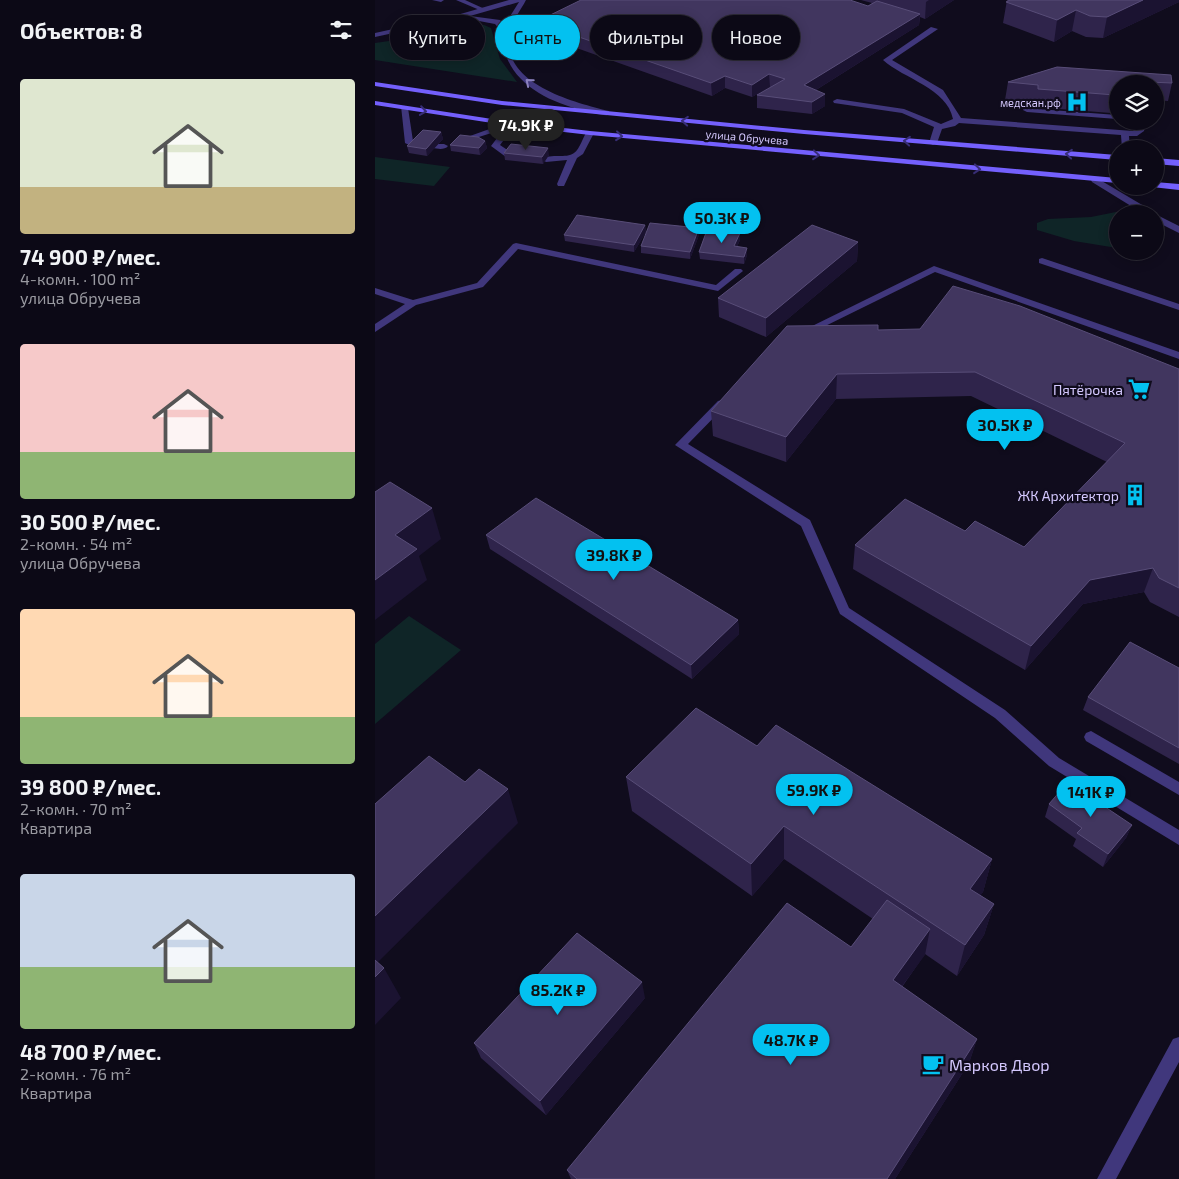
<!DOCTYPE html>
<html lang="ru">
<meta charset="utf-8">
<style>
:root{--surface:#0c0916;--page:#1a1723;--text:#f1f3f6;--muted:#9a9aa1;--line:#2c2a35;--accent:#03c1f0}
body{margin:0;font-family:"Exo 2",sans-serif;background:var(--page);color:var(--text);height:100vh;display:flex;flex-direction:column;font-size:19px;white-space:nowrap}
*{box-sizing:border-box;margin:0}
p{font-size:16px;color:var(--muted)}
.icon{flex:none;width:28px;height:28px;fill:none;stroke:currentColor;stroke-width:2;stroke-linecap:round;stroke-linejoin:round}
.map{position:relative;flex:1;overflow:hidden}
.details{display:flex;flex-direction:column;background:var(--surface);width:375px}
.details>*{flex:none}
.hud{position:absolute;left:15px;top:15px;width:475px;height:45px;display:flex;gap:10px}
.tools{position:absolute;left:734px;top:75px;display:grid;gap:10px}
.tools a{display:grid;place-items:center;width:55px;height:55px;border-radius:50%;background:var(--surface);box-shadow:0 2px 12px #0003,0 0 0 1px var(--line);font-size:25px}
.price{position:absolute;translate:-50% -42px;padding:0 11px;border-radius:18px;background:var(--accent);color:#111;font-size:16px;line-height:32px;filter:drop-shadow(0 1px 2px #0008)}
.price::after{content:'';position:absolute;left:50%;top:30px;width:15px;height:11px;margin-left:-8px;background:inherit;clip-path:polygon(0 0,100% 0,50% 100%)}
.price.current{background:#222;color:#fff}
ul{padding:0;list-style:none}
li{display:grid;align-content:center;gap:10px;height:265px;padding:0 20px}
li span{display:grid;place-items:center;height:155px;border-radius:5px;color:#555}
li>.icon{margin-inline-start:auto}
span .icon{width:90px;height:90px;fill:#fffc;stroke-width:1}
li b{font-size:21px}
h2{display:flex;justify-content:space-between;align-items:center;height:60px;padding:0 20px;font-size:21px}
.chip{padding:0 18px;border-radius:22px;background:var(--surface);box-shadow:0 2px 12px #0003,0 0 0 1px var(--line);font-size:18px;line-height:45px}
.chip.current{background:var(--accent);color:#111}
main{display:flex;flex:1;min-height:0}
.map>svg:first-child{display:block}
</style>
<main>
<section class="details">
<h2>Объектов: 8<svg class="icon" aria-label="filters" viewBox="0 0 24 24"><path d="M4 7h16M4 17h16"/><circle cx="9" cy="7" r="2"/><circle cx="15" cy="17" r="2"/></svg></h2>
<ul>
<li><span style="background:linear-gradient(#dfe7d0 70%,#c2b280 0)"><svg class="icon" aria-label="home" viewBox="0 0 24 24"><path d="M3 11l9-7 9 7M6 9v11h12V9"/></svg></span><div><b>74 900 ₽/мес.</b><p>4-комн. · 100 m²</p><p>улица Обручева</p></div></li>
<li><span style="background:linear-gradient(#f6c9c9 70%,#8fb573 0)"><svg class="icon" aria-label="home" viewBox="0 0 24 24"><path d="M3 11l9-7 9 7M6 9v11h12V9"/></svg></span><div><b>30 500 ₽/мес.</b><p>2-комн. · 54 m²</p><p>улица Обручева</p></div></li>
<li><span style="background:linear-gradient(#ffd9b3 70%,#8fb573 0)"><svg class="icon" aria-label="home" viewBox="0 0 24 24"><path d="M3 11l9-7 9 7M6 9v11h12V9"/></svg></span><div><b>39 800 ₽/мес.</b><p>2-комн. · 70 m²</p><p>Квартира</p></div></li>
<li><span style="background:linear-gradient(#c9d6e8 60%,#8fb573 0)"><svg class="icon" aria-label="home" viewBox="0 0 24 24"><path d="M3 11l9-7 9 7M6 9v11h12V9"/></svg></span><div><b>48 700 ₽/мес.</b><p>2-комн. · 76 m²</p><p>Квартира</p></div></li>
</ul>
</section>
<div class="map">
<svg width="804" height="1179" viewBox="0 0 804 1179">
<rect width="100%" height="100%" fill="#100c1d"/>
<!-- green -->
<path fill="#0f2527" d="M89 23 109 25 116 28 125 59 142 82 0 60V43L21 40Z
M0 157 75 167 59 186 0 179Z
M741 212 750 214H742V248L699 241 662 230V223L673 219 716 217Z
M34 616 86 650 0 724V644Z"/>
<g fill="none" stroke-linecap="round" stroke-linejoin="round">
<!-- service -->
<path fill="#40377c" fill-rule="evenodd" d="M57 0H69L66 2Z
M81 0H90L112 10 107 11Z
M556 27 563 29 517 60 568 90 586 118 758 131 762 127 753 121H763L770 126 769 131 762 136H754L755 149H747L746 135 584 123 580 126 567 129 562 143 558 145 554 143 559 127 527 113 459 103 458 101 462 99 529 109 566 124 578 119C572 88 529 79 508 60Z
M26 106 33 108 38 141 46 142V146L34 145 30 143Z
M649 108 742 115V119L652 112 648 110Z
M134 122 141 124 125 145 137 153V157H131L116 146 129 129 85 143 81 141Z
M212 131 219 133 208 154 202 158 189 186H183L182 184 192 160 171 162 167 159C176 153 191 159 199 153 205 149 208 137 212 131Z
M58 144H69L73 146C70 150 63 149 58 148Z
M720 177 779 212 780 214 804 226V233L780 221V214H769L717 182 716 180Z
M141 243 341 285 360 269H366L368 271 343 291 143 249 108 287 41 305 0 332V324L30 304 0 294V288L38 300 102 283 138 244Z
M667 258 804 304V310L664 263V259Z
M559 266 804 352V359L560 272 432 335 428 336 423 333Z
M347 400 352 403 351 405 313 444 435 520 474 608 630 710 684 758 804 830V845L674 766 620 718 465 614 426 526 300 445 343 401Z
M716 731 804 782V795L711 741 709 737 711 733Z"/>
<!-- tertiary -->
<path fill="#40377c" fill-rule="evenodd" d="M134 0H151C146 10 138 19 135 30 122 83 198 102 234 111V115C226 116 215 112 207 110 169 101 126 78 128 33L120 24 88 18 0 37V33L82 15ZM144 2 129 26 125 20 95 16Z
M804 1037V1062L741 1179H722L798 1039Z"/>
<!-- secondary -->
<path fill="#7460fd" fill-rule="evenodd" d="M0 82 127 101 429 130 742 155V160L429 134 127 105 0 86Z
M0 101 137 122 215 131 742 178V183L215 135 137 126 0 105Z
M780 158 804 160V166L780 164Z
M780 182 804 184V190L777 187 780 186Z"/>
</g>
<!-- wall -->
<path fill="#2f244b" d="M486 0H579L550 19 545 17 544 25 441 90 450 106 437 114 382 108V95L396 87H395L377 97 350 88 337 96 162 34 161 22 493 6 497 3Z
M632 0H804V2L728 38 711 37 697 31 679 42 628 23Z
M682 67 797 83 793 101 780 100V84H742V109H737L736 113 660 107V103L630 100 633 82Z
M66 132 68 139 52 156 34 153 32 146Z
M110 141 112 148 105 155 76 151 75 145Z
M129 153 174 155 168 164 130 160Z
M270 225 271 232 259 252 190 241 189 235Z
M324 228V235L315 259 266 253V246Z
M365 233V240L362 247 372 255 369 264 325 259 324 252Z
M483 242 482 261 391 337 344 317 343 298Z
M503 330 804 369V617L775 602 769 592 708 604 650 670 478 569 480 545 590 531 649 547 732 462 596 396 461 399 411 462 338 436 336 411Z
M111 535 363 620 364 634 317 679 115 549Z
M804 668V764L708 710 713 697Z
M382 746 617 859 608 892 605 895 619 904 609 935 582 976 550 954 527 987 602 1039 594 1063 520 1179H196L192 1170 476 947 498 919 409 859 377 896 257 811 251 777Z
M674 804 757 825 751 838 728 867 698 846 701 839 670 817Z
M270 998 171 1115 106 1058 99 1043Z"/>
<!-- shaded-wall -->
<path fill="#1b1331" d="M554 0H579L550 19 551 2Z
M768 0H804V2L728 38 732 17Z
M701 10 697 31 679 42 682 20Z
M545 14 544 25 428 98 429 85Z
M394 74 395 87 377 97V85Z
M350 76V88L337 96 336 83Z
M450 94V106L437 114V102Z
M66 132 68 139 52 156 51 149Z
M110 141 112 148 105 155 104 148Z
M173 148 174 155 168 164 167 157Z
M270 225 271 232 259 252V245Z
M324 228V235L315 259V252Z
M365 233V240L359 253V246Z
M483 242 482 261 391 337V318Z
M372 248V255L369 264V257Z
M462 374 461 399 411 462V437Z
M57 508 66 539 44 556 52 580 0 620V580L20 535Z
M778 568 769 592 708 604 650 670 656 646 715 580Z
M363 620 364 634 317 679 316 665Z
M133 789 143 823 0 965V916Z
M757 825 751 838 728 867 733 854Z
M409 826V859L377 896 376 864Z
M617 859 608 892 587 921 595 889Z
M619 904 609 935 582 976 590 945Z
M555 929 550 955 513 1005 518 980Z
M9 968 26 998 0 1025V977Z
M267 982 270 998 171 1115 165 1101Z
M602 1039 594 1063 520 1179H512Z"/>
<!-- building -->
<path fill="#41365f" stroke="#584d78" d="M206 0H475L493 6 502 1 545 14 429 85 450 94 437 102 382 95 410 79 394 74 377 85 350 76 336 83 161 22Z
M635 0H768L732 17 715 16 701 10 682 20 631 2Z
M682 67 796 75 797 83 774 82 775 84H742V91H739L740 95 663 89V85L633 82Z
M48 130 66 132 51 149 32 146Z
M85 135 103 137 110 141 104 148 75 145Z
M136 144 173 148 167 157 129 153Z
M202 215 270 225 259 245 189 235Z
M275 223 324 228 315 252 266 246Z
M437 225 483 242 391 318 343 298Z
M332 230 365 233 359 246 372 248 369 257 324 252Z
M578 286 645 306 804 369V588L784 578 778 568 715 580 656 646 480 545 530 499 590 531 600 521 649 547 750 443 600 372 462 374 411 437 336 411 412 326 503 325V330L545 329Z
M15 482 57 508 20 535 42 549 0 580V492Z
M161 498 363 620 316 665 111 535Z
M755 642 804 668V748L713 697Z
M321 708 382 746 401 725 617 859 595 889 619 904 590 945 409 826 376 864 251 777Z
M54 756 90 782 104 769 133 789 0 916V804Z
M693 782 757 825 733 854 702 833 707 828 674 804Z
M512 900 555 929 518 980 602 1039 512 1179H202L192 1170 412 903 476 947Z
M202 933 267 982 165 1101 99 1043Z
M0 960 9 968 0 977Z"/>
<!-- one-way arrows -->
<defs><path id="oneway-chevron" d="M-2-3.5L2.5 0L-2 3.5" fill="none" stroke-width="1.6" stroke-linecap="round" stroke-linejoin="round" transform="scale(1.25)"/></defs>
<use stroke="#8a80bd" href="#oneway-chevron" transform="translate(154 82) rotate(-140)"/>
<g stroke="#382e77">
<use href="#oneway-chevron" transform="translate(48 111) rotate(8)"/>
<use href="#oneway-chevron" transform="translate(310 121) rotate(-175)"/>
<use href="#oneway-chevron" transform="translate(244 136) rotate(6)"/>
<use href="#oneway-chevron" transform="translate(532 141) rotate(-175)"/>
<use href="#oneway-chevron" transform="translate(694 154) rotate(-175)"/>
<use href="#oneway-chevron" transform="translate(441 155) rotate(5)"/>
<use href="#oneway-chevron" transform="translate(602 169) rotate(5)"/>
</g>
<!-- icons -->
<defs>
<g id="hospital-bare" transform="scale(1.725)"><path d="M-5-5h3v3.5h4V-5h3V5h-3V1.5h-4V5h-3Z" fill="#03c1f0" stroke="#100c1d" stroke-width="2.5" paint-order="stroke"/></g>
<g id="supermarket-bare" transform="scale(1.725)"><path d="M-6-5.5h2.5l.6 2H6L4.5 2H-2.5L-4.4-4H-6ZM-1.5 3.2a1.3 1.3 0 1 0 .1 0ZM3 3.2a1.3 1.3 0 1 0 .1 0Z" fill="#03c1f0" stroke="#100c1d" stroke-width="2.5" paint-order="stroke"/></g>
<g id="building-bare" transform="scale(1.725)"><path d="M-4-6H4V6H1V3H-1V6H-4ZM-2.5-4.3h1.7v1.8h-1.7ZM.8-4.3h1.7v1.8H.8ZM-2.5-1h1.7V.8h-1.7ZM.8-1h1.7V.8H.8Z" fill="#03c1f0" stroke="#100c1d" stroke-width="2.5" paint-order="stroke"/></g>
<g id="cafe-bare" transform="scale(1.725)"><path d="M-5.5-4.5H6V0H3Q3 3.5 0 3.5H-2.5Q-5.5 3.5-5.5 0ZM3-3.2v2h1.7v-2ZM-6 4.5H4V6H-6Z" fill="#03c1f0" stroke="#100c1d" stroke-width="2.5" paint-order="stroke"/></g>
</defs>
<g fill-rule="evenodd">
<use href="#hospital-bare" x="702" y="102"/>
<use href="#supermarket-bare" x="764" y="389"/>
<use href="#building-bare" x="760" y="495"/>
<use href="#cafe-bare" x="558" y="1064"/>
</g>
<g text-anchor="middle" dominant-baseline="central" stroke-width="4.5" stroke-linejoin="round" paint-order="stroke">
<!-- far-poi labels -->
<g font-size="11" fill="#d4c8fe" stroke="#100c1d" text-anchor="end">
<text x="686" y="102">медскан.рф</text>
</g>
<!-- far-street labels -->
<g font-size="11" fill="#d4c8fe" stroke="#100c1d">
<text transform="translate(372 137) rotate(5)">улица Обручева</text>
</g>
<!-- poi labels -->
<g font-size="14" fill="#d4c8fe" stroke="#100c1d" text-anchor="end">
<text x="748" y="389">Пятёрочка</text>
<text x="744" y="495">ЖК Архитектор</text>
</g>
<!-- near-poi labels -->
<g font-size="16" fill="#d4c8fe" stroke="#100c1d" text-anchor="start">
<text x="574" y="1064">Марков Двор</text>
</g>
</g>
</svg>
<div class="tools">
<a><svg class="icon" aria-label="layers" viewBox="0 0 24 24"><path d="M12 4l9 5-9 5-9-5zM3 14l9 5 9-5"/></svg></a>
<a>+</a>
<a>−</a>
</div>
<b class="price current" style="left:151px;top:151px">74.9K ₽</b>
<b class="price" style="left:347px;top:244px">50.3K ₽</b>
<b class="price" style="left:630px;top:451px">30.5K ₽</b>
<b class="price" style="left:239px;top:581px">39.8K ₽</b>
<b class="price" style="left:439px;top:816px">59.9K ₽</b>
<b class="price" style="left:716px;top:818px">141K ₽</b>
<b class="price" style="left:183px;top:1016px">85.2K ₽</b>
<b class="price" style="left:416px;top:1066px">48.7K ₽</b>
<div class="hud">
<a class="chip">Купить</a>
<a class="chip current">Снять</a>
<a class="chip">Фильтры</a>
<a class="chip">Новое</a>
</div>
</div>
</main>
